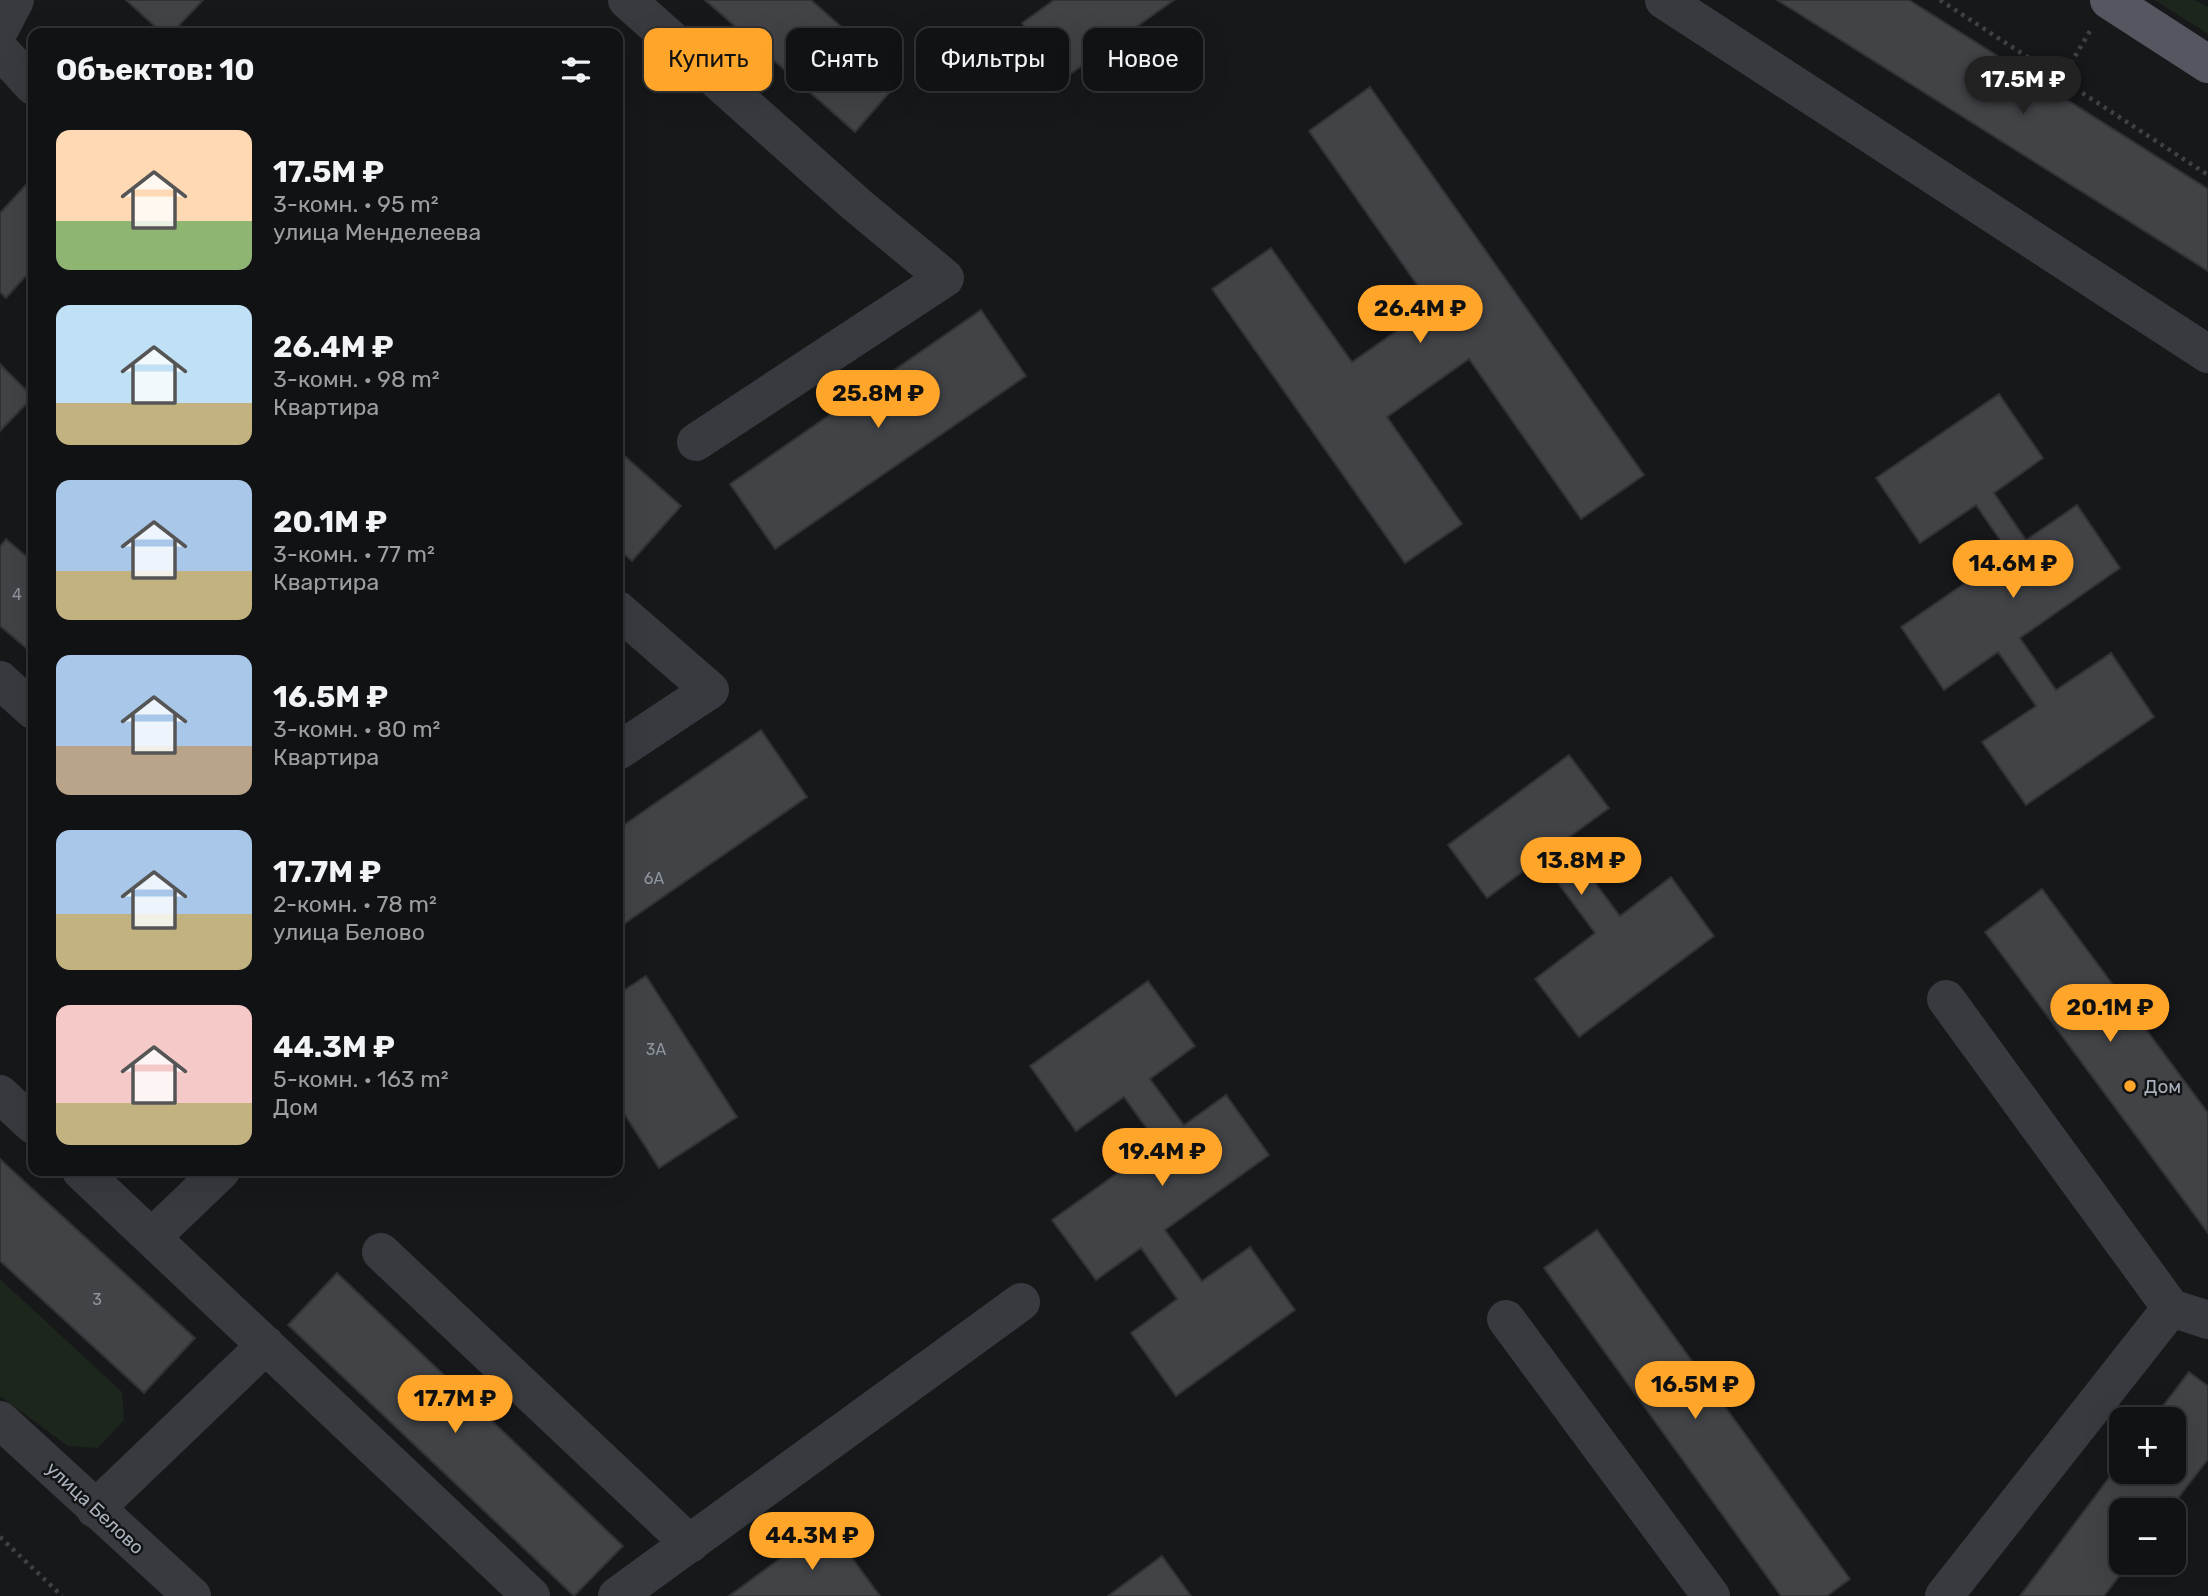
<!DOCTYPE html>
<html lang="ru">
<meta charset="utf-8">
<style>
:root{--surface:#111214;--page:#1a1b1d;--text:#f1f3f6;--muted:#9c9ea0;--line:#303234;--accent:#ffa62a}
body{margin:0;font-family:Rubik,sans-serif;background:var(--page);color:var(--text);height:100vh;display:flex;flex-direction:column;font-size:26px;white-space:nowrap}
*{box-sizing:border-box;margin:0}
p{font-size:23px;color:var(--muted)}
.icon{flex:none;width:38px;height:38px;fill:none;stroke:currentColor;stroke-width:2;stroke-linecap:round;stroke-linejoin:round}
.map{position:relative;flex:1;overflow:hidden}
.details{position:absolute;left:28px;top:28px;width:595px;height:1148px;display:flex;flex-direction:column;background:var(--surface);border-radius:14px;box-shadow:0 7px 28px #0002,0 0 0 2px var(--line)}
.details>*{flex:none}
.banner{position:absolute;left:644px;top:28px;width:665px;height:63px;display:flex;gap:14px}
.tools{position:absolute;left:2109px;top:1407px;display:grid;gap:14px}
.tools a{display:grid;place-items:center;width:77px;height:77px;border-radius:14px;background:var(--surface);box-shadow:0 7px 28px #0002,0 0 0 2px var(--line);font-size:35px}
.price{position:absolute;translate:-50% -60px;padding:0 16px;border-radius:24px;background:var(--accent);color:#111;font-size:23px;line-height:46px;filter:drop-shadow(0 2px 4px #0008)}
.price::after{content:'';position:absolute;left:50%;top:42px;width:21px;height:16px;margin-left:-10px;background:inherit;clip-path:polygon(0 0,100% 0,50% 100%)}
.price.selected{background:#222;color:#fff}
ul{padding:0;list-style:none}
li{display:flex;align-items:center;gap:21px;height:175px;padding:0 28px}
li span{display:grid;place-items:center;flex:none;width:196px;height:140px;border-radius:14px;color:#555}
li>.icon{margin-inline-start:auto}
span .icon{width:84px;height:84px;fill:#fffc;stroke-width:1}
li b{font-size:30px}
h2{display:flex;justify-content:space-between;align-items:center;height:84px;padding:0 28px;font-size:30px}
.tag{padding:0 24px;border-radius:14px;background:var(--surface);box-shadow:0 7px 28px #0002,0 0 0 2px var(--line);font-size:24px;line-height:63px}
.tag.selected{background:var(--accent);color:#111}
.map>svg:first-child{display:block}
</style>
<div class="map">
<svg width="2208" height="1596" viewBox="0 0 2208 1596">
<rect width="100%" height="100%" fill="#17181a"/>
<!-- green -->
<path fill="#1d261d" d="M2155 0H2194L2208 7V34Z
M0 1279 122 1392 124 1420 98 1448 68 1446 0 1396Z"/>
<!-- building -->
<path fill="#414347" stroke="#313236" stroke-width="2" d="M126 0H203L172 33H162Z
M705 0H811L901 79 855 132Z
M1054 0H1174L1062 80 1022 23Z
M1777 0H1909L2208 189V271Z
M1370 87 1644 475 1581 519 1469 359 1387 417 1462 524 1405 563 1212 289 1271 248 1352 362 1432 306 1309 131Z
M33 177V268L6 298 0 292V213Z
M981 310 1026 376 775 549 730 484Z
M0 364 33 397 0 431Z
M1999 394 2043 458 1994 493 2026 540 2077 505 2120 568 2020 638 2056 690 2111 653 2154 717 2026 805 1982 742 2036 706 1998 652 1944 690 1901 627 2009 553 1976 505 1920 543 1876 478Z
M618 450 681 506 632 561 618 549Z
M6 539 33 562V654L0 626V547Z
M761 730 807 797 618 928V829Z
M1569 755 1609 808 1564 841 1620 916 1671 877 1714 936 1579 1037 1535 979 1595 933 1540 859 1487 898 1448 845Z
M2042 889 2208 1113V1233L1985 932Z
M646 976 737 1117 659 1168 618 1104V994Z
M1148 981 1195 1046 1150 1079 1184 1125 1226 1095 1269 1155 1165 1230 1202 1281 1250 1247 1295 1310 1176 1396 1131 1333 1177 1299 1141 1248 1096 1280 1052 1220 1158 1144 1124 1097 1076 1131 1030 1066Z
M0 1159 195 1338 144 1393 0 1261Z
M1597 1230 1850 1579 1827 1596H1781L1544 1268Z
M337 1273 623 1546 574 1596 288 1325Z
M2189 1372 2208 1386V1459L2169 1510H2121V1563H2129L2104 1596H2020L2121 1462V1472H2174V1419H2153Z
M827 1524 880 1596H729Z
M1162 1556 1191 1596H1108Z"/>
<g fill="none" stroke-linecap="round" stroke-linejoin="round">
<!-- path -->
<path stroke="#3e4146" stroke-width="4.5" stroke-dasharray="3.5 5" stroke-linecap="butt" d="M1940 0 2208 175
M2062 78 2090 31
M0 1537 62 1596"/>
<!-- minor -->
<path stroke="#383a3f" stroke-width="38" d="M627 0 857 205 945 278 696 442
M1664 0 2208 354
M0 29 15 0
M0 50 33 86
M618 610 710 690 618 751
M0 680 33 710
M0 1094 33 1125
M81 1171 531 1596
M152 1237 221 1171
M381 1252 690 1544
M2171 1308 2208 1320
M1506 1319 1711 1596
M0 1420 192 1596
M95 1509 266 1345
M617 1596 1021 1302
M1944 1596 2171 1308 1946 999"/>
<!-- major -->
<path stroke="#54575f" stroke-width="38" d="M2109 0 2208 64"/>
</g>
<!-- markers -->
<circle fill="#ffa62a" stroke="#121315" stroke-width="2.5" cx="2130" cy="1086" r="7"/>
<g text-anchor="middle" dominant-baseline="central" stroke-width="5" stroke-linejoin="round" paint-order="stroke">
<!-- number labels -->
<g font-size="16" fill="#8e959e">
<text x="17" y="594">4</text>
<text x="654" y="878">6А</text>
<text x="656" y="1049">3А</text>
<text x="97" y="1299">3</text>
</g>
<!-- poi labels -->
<g font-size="19" fill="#a8b0bb" stroke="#121315" text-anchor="start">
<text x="2144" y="1086">Дом</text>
</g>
<!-- street labels -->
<g font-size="19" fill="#a8b0bb" stroke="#121315">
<text transform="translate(95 1508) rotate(43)">улица Белово</text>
</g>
</g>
</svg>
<div class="tools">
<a>+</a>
<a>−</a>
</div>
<b class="price selected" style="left:2023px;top:116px">17.5M ₽</b>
<b class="price" style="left:1420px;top:345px">26.4M ₽</b>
<b class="price" style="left:878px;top:430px">25.8M ₽</b>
<b class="price" style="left:2013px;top:600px">14.6M ₽</b>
<b class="price" style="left:1581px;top:897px">13.8M ₽</b>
<b class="price" style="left:2110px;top:1044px">20.1M ₽</b>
<b class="price" style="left:1162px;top:1188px">19.4M ₽</b>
<b class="price" style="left:1695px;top:1421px">16.5M ₽</b>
<b class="price" style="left:455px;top:1435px">17.7M ₽</b>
<b class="price" style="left:812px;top:1572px">44.3M ₽</b>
<div class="banner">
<a class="tag selected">Купить</a>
<a class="tag">Снять</a>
<a class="tag">Фильтры</a>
<a class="tag">Новое</a>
</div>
<section class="details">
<h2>Объектов: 10<svg class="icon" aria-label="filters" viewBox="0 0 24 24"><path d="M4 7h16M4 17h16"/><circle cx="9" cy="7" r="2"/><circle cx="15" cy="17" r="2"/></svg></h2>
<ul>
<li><span style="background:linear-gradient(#ffd9b3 65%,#8fb573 0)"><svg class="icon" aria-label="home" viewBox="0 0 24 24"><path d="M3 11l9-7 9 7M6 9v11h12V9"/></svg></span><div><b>17.5M ₽</b><p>3-комн. · 95 m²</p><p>улица Менделеева</p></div></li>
<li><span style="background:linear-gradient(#bfe0f5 70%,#c2b280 0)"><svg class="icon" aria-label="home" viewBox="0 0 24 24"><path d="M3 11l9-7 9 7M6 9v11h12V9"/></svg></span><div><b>26.4M ₽</b><p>3-комн. · 98 m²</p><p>Квартира</p></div></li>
<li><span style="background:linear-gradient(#a9c7e8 65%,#c2b280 0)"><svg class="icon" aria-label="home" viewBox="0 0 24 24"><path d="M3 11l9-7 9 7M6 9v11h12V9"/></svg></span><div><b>20.1M ₽</b><p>3-комн. · 77 m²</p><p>Квартира</p></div></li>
<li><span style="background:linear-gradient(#a9c7e8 65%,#b9a48a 0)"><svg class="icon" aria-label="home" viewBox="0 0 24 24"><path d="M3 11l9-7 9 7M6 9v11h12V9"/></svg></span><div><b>16.5M ₽</b><p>3-комн. · 80 m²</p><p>Квартира</p></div></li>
<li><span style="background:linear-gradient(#a9c7e8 60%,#c2b280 0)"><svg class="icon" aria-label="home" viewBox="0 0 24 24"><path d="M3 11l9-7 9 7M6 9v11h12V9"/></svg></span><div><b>17.7M ₽</b><p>2-комн. · 78 m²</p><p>улица Белово</p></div></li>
<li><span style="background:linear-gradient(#f6c9c9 70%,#c2b280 0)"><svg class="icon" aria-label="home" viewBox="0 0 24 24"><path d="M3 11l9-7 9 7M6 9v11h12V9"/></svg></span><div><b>44.3M ₽</b><p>5-комн. · 163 m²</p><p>Дом</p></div></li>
</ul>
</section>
</div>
